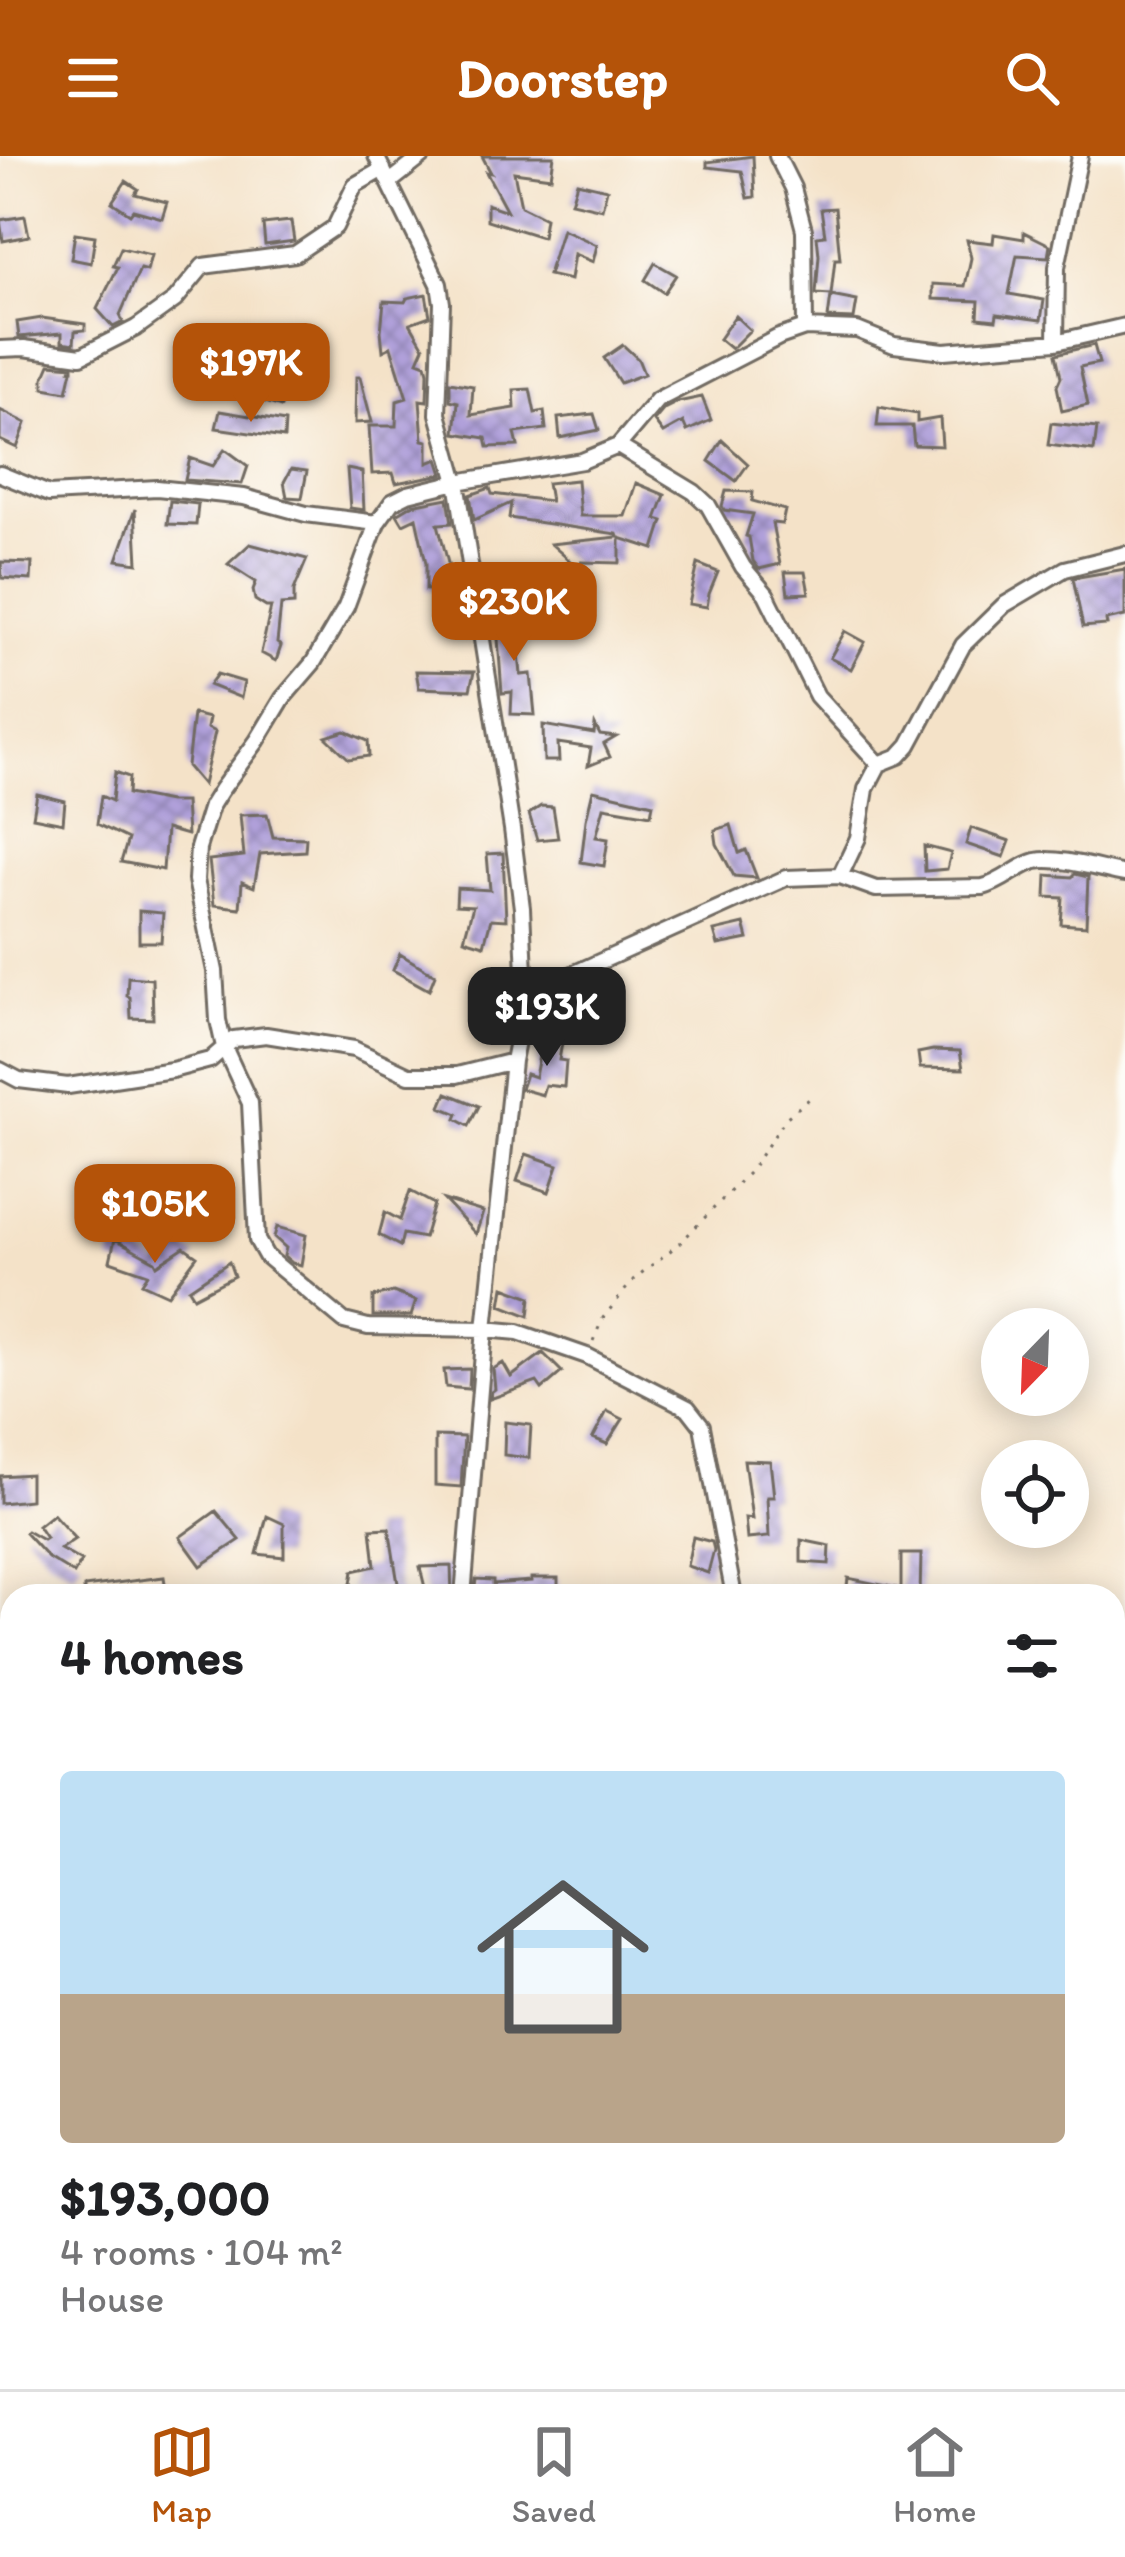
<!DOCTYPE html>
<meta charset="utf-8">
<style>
:root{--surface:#fff;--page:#f2f2f2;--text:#202124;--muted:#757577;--line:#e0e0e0;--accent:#b45309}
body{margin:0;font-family:Itim,sans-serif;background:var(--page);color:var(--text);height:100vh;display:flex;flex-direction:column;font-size:45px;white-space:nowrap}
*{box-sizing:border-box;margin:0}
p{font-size:39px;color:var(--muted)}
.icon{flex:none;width:66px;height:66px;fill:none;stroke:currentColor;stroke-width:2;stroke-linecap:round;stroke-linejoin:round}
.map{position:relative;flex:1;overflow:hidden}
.panel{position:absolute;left:0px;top:1428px;width:1125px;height:807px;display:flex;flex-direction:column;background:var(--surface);border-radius:36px 36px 0 0;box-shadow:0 6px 30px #0003}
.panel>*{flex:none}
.needle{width:78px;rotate:203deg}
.controls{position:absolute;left:981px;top:1152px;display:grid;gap:24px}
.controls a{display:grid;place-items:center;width:108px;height:108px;border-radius:50%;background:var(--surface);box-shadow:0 6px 30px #0003;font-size:60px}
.price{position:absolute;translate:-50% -102px;padding:0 27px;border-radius:24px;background:var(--accent);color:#fff;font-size:39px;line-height:78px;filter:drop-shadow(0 3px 6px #0008)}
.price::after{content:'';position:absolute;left:50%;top:72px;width:36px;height:27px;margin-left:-18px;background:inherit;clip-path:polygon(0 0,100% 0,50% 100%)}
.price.current{background:#222;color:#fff}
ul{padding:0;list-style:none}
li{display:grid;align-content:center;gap:24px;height:636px;padding:0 60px}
li span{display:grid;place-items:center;height:372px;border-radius:12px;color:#555}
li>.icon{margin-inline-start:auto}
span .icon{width:216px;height:216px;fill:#fffc;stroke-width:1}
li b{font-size:51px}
h2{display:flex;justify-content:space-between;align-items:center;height:144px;padding:0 60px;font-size:51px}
header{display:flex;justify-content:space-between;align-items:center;height:156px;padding:0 60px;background:var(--accent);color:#fff;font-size:54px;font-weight:800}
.tab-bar{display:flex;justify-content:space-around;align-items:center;height:168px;border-top:3px solid var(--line);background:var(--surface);font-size:33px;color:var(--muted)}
.tab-bar a{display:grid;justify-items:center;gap:6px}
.tab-bar .current{color:var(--accent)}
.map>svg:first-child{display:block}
</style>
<header><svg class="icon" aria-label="menu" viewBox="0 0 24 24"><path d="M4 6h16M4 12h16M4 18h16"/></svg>Doorstep<svg class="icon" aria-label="search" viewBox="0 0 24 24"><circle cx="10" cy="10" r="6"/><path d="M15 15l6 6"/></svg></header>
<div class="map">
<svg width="1125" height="2233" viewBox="0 0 1125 2233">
<defs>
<pattern id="building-cross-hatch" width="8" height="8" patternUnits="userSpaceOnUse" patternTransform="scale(3)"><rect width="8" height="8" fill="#b0a0da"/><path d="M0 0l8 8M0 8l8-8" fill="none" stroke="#8f83b1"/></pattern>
</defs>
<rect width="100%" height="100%" fill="#fdfcf7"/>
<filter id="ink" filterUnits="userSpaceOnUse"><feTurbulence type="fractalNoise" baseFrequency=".00833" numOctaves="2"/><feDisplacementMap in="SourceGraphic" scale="24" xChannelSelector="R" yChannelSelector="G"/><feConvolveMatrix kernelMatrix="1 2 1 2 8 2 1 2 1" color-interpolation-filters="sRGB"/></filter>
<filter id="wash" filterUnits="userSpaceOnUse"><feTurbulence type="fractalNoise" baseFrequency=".004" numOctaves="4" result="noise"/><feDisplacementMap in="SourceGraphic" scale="48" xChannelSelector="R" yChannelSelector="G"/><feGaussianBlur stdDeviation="2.7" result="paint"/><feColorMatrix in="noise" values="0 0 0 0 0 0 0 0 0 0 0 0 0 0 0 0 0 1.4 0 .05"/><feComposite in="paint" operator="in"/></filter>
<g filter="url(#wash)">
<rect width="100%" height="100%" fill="#f4e2c8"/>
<g id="blocks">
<!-- building -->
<path fill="url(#building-cross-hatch)" d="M482 0H554L551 21 514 16 521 50 545 62 542 81 487 64V48L507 55 486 16 491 17Z
M753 0 755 41 748 42 742 15 707 11V6Z
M126 25 138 33 135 38 167 46 162 62 133 54 130 58 112 46Z
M577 26 607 33 602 53 571 46Z
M835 52 840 103H835L831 139 816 138 819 99 817 80 825 79 821 53Z
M25 60 29 80 3 85 0 64Z
M291 65 294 85 265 89 263 68Z
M562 73 597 89 593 106 574 98 570 124 548 119Z
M1024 76 1050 89 1048 101 1017 99 1009 138 1044 144 1041 164 997 158 996 164 978 162 979 145 933 143V128L965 130 971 102 967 84 993 87 994 78 1024 83Z
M75 77 95 80 91 107 71 103Z
M121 92 151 99 147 115 140 113 120 159 123 166 113 171 97 153 118 111 113 110Z
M655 107 676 119 664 137 645 124Z
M426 138 430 160 410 167 424 191 418 205 426 208 428 216 427 245 420 244 423 284 428 285V307L438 303 443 318 396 327 393 317 372 318 369 270H396L397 245 407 242 391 191 383 195 381 175 384 145 405 146 407 142Z
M831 140 857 145 854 163 828 162Z
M735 160 750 174 731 193 719 183Z
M42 162 85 168V174L75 175 74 188 62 186V177L19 181 17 166Z
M623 189 638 203 644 218 620 227 604 202Z
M1094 189 1099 207 1080 211 1088 249 1062 255 1057 230 1061 221 1056 198Z
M226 193 263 195 262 200 295 203 281 251 266 246 274 221 251 215 238 236 215 228Z
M50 208 73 210V213H69L72 214 67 236 44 232V222Z
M356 221H360L372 266 355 267Z
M450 226 473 230 471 259 515 252 514 234 530 233 535 257 544 255 546 273 515 277 518 290 488 291 486 282 455 277 458 246 450 244Z
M702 241 711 264 687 275 683 266 663 277 654 265 664 253 678 246Z
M879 251 917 258V266L940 262 942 290 914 289 912 270H877Z
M0 254 26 267 17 292 0 284Z
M220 255 285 266 284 282 216 272Z
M594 258 599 274 560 282 558 262Z
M1051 267 1097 272 1094 295 1048 289Z
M722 284 748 308 736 325 709 305Z
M225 293 248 310 242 328 185 324 190 302 213 310Z
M291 313 307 315 302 342 287 341 284 326Z
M347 313 362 316 364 354 350 352Z
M577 324 580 360H625L636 327 665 339 656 363 663 365 654 393 620 382V407L581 406 577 411 551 388 618 381 617 378 509 362 511 347 474 364 470 339 490 332 492 338 550 345 547 327Z
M726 335 753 336 752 345 785 354 782 368 772 367 780 408 759 413 753 405 749 381 746 380 753 358 724 354 722 350Z
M448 342 452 367 438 368 450 415V433L426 434V407L416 362 403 368 397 358 412 349Z
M170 345 198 348 196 369 167 368Z
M135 353 138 407 117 404Z
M250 388 307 403 294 434V448L281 449 277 487 281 490 276 505 261 497 271 451H266L255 444 253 434 256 426 228 408Z
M1 406 32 407 31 424 2 422Z
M698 408 718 416 709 438 707 451 689 448Z
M1125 413V460L1106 464 1107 469 1083 471 1073 422Z
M785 416H805L809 437 788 438Z
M496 455H522L521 478 517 477 521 519 531 518 535 559 511 558 512 536 502 537Z
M845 475 865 486 851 513 830 502Z
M416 515 474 516 470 534 419 532Z
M217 518 244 526 241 542 209 529Z
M193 558 209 562 207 572 215 576 203 629 187 610Z
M543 569 594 578 595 569 600 579 616 581 604 588 610 601 588 610 591 592 558 587 559 605H544Z
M345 575 368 585 369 600 349 603 326 581Z
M115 616 129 621 128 638 169 646H185L187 679 166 673 163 714 121 706 128 683 97 668 101 640 112 645Z
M593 634 653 648 651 659 604 651 596 681 608 683 604 710 581 706 586 664Z
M37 638 65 645 63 667 33 661Z
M541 650 553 651 558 682 537 684 529 658Z
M267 658 273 681 306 682 305 695 260 698 254 731 242 726 240 752 214 749 209 704 244 700 240 659Z
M731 669 739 697 746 694 757 722 734 720 717 688 715 674Z
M971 672 1010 685 1004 701 966 688Z
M924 690 951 697 947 713 925 715Z
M503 697 506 764 491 763 484 789 464 783 473 750 456 749 457 732 490 734 487 698Z
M1075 718 1088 721 1086 770 1061 768 1063 742 1046 741 1047 719 1072 721Z
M139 755 163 757 161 786H139Z
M744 768 748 783 718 789 714 775Z
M400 798 435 819 429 834 393 814Z
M128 821 152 823 153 863 131 862 130 841 127 840Z
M542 884 562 887 559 904 566 905 564 931 545 929 542 939 521 933 526 918 535 921Z
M933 894 960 895 963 913 920 912 918 897Z
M447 937 479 950 469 970 456 963 458 958 441 951Z
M526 998 558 1009 549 1036 517 1025Z
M410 1035 434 1048 424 1082 403 1078 400 1090 379 1079 385 1056 400 1064Z
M444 1044 483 1056 476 1078Z
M277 1071 306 1079 301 1109 292 1107 284 1100 286 1092 274 1081Z
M115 1083 155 1105 157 1109 184 1091 197 1100 168 1139 142 1127 148 1118 110 1105Z
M229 1106 234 1120 194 1141 189 1133Z
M504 1131 531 1141 529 1160 501 1149Z
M393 1136 416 1145 411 1160H373V1141Z
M543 1197 562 1216 542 1233 537 1226 490 1243 491 1236 495 1233 493 1213 503 1207 511 1221Z
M470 1213 469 1233 446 1231 444 1214Z
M607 1255 623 1263 607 1288 593 1282Z
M505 1266 531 1269 529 1302 504 1299Z
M435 1280 464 1281 461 1331 435 1329Z
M744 1304 770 1305 774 1341H767L769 1381 747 1383 745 1362 752 1363Z
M30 1318V1344L0 1347V1320Z
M216 1355 240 1384 201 1410 180 1381Z
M53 1358 75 1383 60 1393 81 1405 74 1418 48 1402 25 1377 27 1375 43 1384 46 1382 38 1370Z
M267 1360 284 1368V1401L257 1398Z
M389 1372 400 1440H385V1433L350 1434 353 1415 375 1410 371 1373Z
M693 1381 712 1386 714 1394 708 1417 687 1410Z
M801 1384 830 1390 829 1408 801 1406Z
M901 1398H921L920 1440H846L848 1422 901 1433Z
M451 1410 452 1440H427L420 1411Z
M164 1421 167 1440H84V1431Z
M531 1422H558V1440H474L476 1423 493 1424V1428L531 1425Z"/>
</g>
</g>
<g filter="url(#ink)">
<use href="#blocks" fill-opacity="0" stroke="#716b62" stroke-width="3"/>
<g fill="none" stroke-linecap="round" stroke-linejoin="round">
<!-- street casing -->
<g stroke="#716b62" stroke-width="20">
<path id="street" d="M376 0 439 128 442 147 438 258 457 326 408 338 392 346 377 367 346 451 313 507 283 542 257 585 221 634 211 650 198 692 196 724 215 815 218 864 224 891 250 947 257 1084 266 1100 344 1165 368 1171 485 1173 518 1176 587 1200 688 1252 702 1270 734 1440
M777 0 793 32 804 74 805 172
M390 26 423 0
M1056 186 1057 111 1080 0
M0 193 24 192 81 200 136 172 175 144 203 110 295 98 335 71 355 29 383 13
M618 290 694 336 708 349 743 411 766 438 817 540 879 608
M0 318 49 338 157 332 244 341 306 358 377 367
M840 720 876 733 983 731C1003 726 1019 709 1036 705 1059 700 1102 714 1125 718
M526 839 786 722 840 720 858 682 866 633 879 608 899 600 909 589 963 489 1004 449 1065 413 1125 398
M0 914 19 924 68 930 172 914 210 904 234 883 266 879 354 893 409 919H457L513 905
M463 1440 485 1173 513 905 526 839 522 752 512 673 457 326 582 305 618 290 657 244 779 181 805 172 857 174 894 189 944 195 1056 186 1125 170
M1113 1512 1125 1513
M0 1515 12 1512
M1113 1726 1125 1698
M651 2223 656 2233"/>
</g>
<!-- path -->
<path stroke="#716b62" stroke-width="3" stroke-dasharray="3 9" stroke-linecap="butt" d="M593 1185 603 1162 634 1123 680 1087 750 1015 787 961 814 939"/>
<!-- street -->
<use href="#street" stroke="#fff" stroke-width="14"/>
</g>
</g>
</svg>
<div class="controls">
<a><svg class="needle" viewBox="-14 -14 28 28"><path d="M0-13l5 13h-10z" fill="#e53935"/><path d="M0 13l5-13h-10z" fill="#757577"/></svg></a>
<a><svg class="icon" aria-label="locate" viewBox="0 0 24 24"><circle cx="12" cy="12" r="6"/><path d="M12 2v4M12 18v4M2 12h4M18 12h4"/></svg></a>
</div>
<b class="price" style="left:251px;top:269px">$197K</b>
<b class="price" style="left:514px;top:508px">$230K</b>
<b class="price current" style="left:547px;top:913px">$193K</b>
<b class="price" style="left:155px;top:1110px">$105K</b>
<section class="panel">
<h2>4 homes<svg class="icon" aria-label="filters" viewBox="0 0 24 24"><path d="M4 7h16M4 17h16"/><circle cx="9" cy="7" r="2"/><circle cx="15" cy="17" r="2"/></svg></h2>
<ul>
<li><span style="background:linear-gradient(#bfe0f5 60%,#b9a48a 0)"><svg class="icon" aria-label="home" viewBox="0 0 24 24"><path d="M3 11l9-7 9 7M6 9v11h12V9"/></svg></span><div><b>$193,000</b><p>4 rooms · 104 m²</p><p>House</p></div></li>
</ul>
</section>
</div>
<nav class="tab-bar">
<a class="current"><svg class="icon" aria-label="map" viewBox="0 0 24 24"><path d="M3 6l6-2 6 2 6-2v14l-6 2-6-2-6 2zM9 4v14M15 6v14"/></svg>Map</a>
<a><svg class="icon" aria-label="saved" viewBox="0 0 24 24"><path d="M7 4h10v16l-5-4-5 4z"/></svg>Saved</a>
<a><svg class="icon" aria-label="home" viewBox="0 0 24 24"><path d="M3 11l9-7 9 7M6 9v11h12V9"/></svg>Home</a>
</nav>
